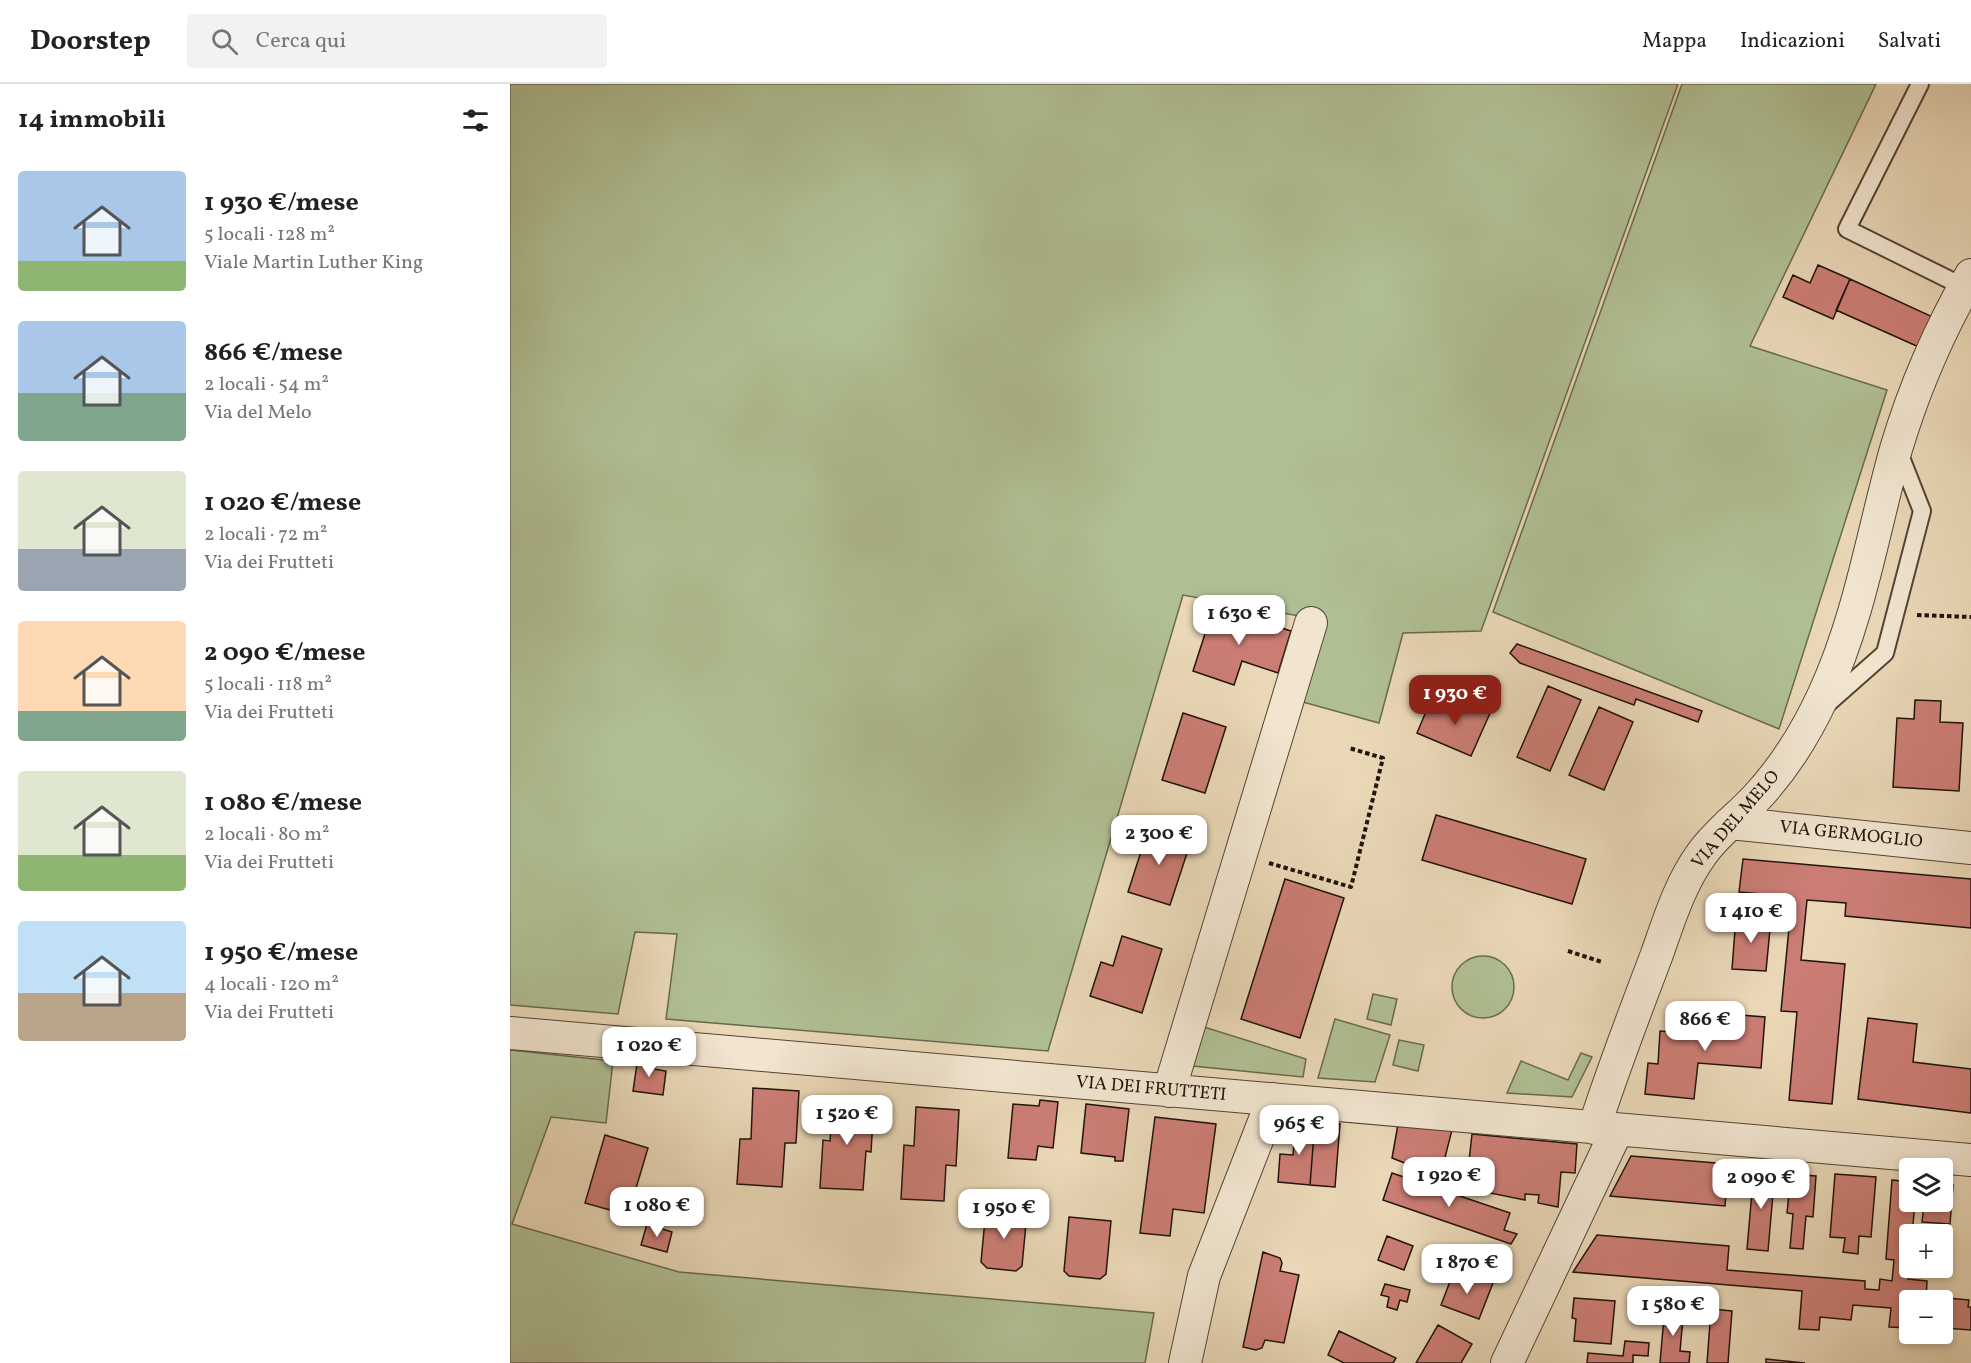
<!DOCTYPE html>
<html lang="it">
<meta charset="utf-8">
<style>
:root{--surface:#fff;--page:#f2f2f2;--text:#222;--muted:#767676;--line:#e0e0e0;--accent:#8f2418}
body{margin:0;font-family:Vollkorn,serif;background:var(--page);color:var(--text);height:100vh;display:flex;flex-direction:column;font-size:22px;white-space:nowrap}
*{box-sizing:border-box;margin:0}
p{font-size:20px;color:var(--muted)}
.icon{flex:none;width:33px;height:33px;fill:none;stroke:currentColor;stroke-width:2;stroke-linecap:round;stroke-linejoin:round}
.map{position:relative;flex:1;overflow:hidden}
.details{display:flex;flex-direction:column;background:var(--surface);width:510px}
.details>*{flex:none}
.buttons{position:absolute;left:1389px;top:1074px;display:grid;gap:12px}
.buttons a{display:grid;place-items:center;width:54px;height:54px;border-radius:6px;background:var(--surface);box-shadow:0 3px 9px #0003;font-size:30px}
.price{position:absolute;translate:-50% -51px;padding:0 14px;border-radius:12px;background:#fff;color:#222;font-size:20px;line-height:39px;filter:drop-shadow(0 2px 3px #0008)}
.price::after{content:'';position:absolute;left:50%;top:36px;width:18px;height:14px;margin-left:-9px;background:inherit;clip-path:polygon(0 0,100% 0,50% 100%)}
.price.on{background:var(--accent);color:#fff}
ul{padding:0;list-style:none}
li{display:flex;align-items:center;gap:18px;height:150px;padding:0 18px}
li span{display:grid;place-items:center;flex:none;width:168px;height:120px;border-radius:6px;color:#555}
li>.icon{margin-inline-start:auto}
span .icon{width:72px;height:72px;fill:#fffc;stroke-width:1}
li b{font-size:26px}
h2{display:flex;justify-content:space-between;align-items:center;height:72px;padding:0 18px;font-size:26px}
header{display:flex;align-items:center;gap:36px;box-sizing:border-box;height:84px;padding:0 30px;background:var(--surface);border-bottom:2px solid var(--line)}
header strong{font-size:28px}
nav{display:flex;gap:33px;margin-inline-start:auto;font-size:21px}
.search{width:420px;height:54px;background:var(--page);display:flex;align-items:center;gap:15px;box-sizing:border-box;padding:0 21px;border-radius:6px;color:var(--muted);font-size:22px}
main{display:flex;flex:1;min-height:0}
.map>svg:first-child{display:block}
</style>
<header>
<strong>Doorstep</strong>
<div class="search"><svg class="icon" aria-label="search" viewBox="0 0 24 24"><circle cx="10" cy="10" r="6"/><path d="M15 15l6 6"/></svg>Cerca qui</div>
<nav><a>Mappa</a><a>Indicazioni</a><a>Salvati</a></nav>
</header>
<main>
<section class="details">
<h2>14 immobili<svg class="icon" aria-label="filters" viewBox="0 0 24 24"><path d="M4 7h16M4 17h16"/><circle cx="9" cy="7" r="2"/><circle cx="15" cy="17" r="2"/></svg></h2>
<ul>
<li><span style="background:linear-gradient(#a9c7e8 75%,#8fb573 0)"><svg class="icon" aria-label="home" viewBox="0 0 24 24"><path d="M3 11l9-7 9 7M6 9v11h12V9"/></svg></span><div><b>1 930 €/mese</b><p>5 locali · 128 m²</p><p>Viale Martin Luther King</p></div></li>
<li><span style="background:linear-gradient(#a9c7e8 60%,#7fa58c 0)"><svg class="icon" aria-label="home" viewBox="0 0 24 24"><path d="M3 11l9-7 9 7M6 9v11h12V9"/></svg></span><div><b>866 €/mese</b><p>2 locali · 54 m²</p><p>Via del Melo</p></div></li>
<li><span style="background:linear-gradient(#dfe7d0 65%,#9aa5b1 0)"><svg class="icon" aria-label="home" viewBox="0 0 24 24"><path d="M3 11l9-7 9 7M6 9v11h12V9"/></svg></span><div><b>1 020 €/mese</b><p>2 locali · 72 m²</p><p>Via dei Frutteti</p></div></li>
<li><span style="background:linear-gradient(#ffd9b3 75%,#7fa58c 0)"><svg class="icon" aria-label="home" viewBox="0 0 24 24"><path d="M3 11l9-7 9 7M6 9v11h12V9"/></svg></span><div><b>2 090 €/mese</b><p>5 locali · 118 m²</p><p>Via dei Frutteti</p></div></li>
<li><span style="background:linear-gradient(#dfe7d0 70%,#8fb573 0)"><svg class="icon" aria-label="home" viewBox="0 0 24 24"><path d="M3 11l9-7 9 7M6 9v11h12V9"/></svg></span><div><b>1 080 €/mese</b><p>2 locali · 80 m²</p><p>Via dei Frutteti</p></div></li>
<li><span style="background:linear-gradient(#bfe0f5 60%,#b9a48a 0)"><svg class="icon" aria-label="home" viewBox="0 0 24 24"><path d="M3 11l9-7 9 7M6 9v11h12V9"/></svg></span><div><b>1 950 €/mese</b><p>4 locali · 120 m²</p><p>Via dei Frutteti</p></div></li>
</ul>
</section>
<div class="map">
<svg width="1461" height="1279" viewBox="0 0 1461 1279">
<rect width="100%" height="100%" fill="#e9d7b6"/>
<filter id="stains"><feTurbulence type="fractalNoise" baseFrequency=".00333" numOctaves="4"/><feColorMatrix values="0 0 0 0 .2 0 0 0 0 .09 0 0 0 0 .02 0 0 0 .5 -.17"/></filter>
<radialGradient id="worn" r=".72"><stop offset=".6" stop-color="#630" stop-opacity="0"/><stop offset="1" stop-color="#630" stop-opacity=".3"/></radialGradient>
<!-- green -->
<path fill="#b0bf93" stroke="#696950" stroke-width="1.5" d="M0 0H1168L971 547 893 549 869 639 789 617 812 536 673 511 538 967 156 935 167 850 125 848 108 930 0 921Z
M1172 0H1366L1240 262 1377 306 1269 645 983 528Z
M942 903a31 31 0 1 1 62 0a31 31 0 1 1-62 0Z
M863 910 887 915 881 941 857 935Z
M825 935 880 951 865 998 808 994Z
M694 943 796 975 793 993 683 982Z
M889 956 914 961 908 987 883 981Z
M0 966 103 977 96 1039 41 1033 2 1140 169 1188 644 1229 635 1279H0Z
M1071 969 1082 973 1062 1013 997 1009 1011 977 1058 996Z"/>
<!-- building -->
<path fill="#cb7d74" stroke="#22130c" stroke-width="1.5" d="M1308 181 1340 195 1323 235 1273 213 1283 191 1300 199Z
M1340 195 1425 234 1411 264 1326 226Z
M704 522 781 547 768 589 732 577 724 601 683 587Z
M1007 560 1192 627 1188 638 1126 615 1124 621 1010 579 1000 569Z
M1038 602 1071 616 1040 687 1007 673Z
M950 614 981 627 961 672 907 649 920 618 944 629Z
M1405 616 1431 617 1430 638 1453 639 1449 707 1383 703 1387 634 1404 635Z
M1089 623 1123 638 1094 706 1059 691Z
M673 629 716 643 695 709 652 696Z
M926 731 1076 775 1062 820 912 776Z
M639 743 681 757 660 821 618 808Z
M1233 775 1461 795V844L1335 832 1336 819 1297 816 1291 876 1335 880 1322 1020 1279 1016 1287 928 1271 927 1282 813 1229 808Z
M775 795 834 814 790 954 731 935Z
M1226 833 1261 835 1256 887 1222 885Z
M612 852 652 865 632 929 580 912 591 878 603 882Z
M1192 928 1255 933 1251 984 1188 979 1184 1015 1135 1010 1138 979 1148 980 1150 947 1190 950Z
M1358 934 1407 940 1403 978 1461 985V1029L1348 1015Z
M128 973 139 974 138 984 156 987 153 1011 123 1007Z
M243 1004 289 1007 286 1059H275L272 1103 227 1100 230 1055H241Z
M323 1016 364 1019 361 1068 356 1067 353 1106 310 1104 313 1056 320 1057Z
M530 1016 548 1018 543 1064 528 1062 526 1076 498 1074 503 1020 529 1022Z
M576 1020 619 1025 613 1077H605V1073L571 1069Z
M406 1023 449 1026 446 1082 436 1081 434 1117 391 1115 394 1061 404 1062Z
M645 1033 706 1040 694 1129 663 1125 660 1152 630 1149Z
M786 1036 805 1037 800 1101 768 1098 770 1070 783 1071Z
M805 1037 830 1040 825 1103 800 1101Z
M888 1040 942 1046 930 1093 882 1074Z
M962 1050 1067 1060 1065 1089 1051 1088 1048 1123 1028 1119 1029 1111 1015 1110V1116L980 1109 979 1079 959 1077Z
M95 1051 138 1064 118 1131 75 1119Z
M1121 1072 1218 1080 1215 1122 1100 1112Z
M1244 1085 1265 1087 1258 1167 1237 1165Z
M882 1089 1000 1129 994 1146 1007 1150 1001 1160 873 1116Z
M1281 1090 1306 1092 1303 1133 1296 1132 1293 1165 1280 1164 1283 1130 1277 1129Z
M1325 1090 1366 1093 1361 1153 1349 1152 1348 1170 1333 1168 1335 1154 1320 1153Z
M1382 1096 1400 1098V1118H1432V1100L1443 1101 1440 1140 1412 1138 1414 1120 1405 1119 1402 1150H1400L1398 1195 1417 1197 1416 1216H1400V1244L1379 1243 1381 1224 1343 1221 1341 1236 1310 1233 1309 1246 1289 1245 1292 1207 1063 1188 1087 1151 1219 1162 1217 1186 1355 1197V1205L1369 1206 1370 1195 1382 1197 1384 1176 1376 1175Z
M476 1125 517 1129 512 1182 506 1187 477 1184 471 1178Z
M559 1133 601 1137 596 1190 590 1195 559 1192 554 1187Z
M137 1140 162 1148 157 1168 131 1161Z
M877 1152 903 1162 894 1186 868 1176Z
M753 1168 770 1174 772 1179 770 1187 789 1191 774 1259 755 1256 752 1264 746 1266 733 1263Z
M944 1187 983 1199 969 1235 931 1221Z
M875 1200 900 1206 897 1218 890 1216 887 1226 877 1223 879 1213 871 1211Z
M1064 1214 1105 1217 1101 1260 1064 1257 1066 1235 1062 1234Z
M1437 1214 1459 1216 1458 1223H1461V1246L1435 1244Z
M1155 1221 1174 1223 1170 1267 1180 1268 1179 1279H1150Z
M1201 1225 1222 1227 1218 1279H1197Z
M928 1241 962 1260 951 1279H906Z
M829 1247 886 1274 883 1279H834L818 1271Z
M1115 1257 1139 1259 1138 1272 1123 1271V1279H1077L1078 1269 1113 1272Z
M1256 1275 1295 1279H1256Z"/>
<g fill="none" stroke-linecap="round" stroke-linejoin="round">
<!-- lane casing -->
<g stroke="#544436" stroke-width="20">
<path id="lane" d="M1410 0 1337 145 1454 203
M1315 622 1375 569 1412 427 1388 366"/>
</g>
<!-- street casing -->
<g stroke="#544436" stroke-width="34">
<path id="street" d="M1220 739 1461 764
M0 949 1461 1076
M659 1007 801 539
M1084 1044C1103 985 1125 928 1147 870 1159 836 1170 800 1191 771 1206 749 1229 733 1247 713 1275 683 1297 647 1314 610 1350 532 1363 447 1386 365 1404 305 1430 245 1461 191
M675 1279 694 1192 763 1015
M997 1279 1107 1046"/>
</g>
<!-- path -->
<path stroke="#22130c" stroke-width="4" stroke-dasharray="4.5 3" stroke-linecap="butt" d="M1407 531 1461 533
M759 779 841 803 873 674 839 664
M1058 867 1092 878"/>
<!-- lane -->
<use href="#lane" stroke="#f1e5d0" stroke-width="16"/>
<!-- street -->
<use href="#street" stroke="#f1e5d0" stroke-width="32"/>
</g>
<g text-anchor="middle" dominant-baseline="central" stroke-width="4.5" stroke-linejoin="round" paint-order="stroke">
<!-- street labels -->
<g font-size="18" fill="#22130c" stroke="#f1e5d0">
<text transform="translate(1226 736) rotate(-49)">VIA DEL MELO</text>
<text transform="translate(1341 751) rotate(6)">VIA GERMOGLIO</text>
<text transform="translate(641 1005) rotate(5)">VIA DEI FRUTTETI</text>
</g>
</g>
<rect width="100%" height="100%" filter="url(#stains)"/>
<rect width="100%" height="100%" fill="url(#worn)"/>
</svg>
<div class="buttons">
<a><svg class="icon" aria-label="layers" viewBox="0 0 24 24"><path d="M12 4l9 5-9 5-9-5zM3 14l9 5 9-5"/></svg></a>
<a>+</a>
<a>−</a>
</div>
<b class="price" style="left:729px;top:562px">1 630 €</b>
<b class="price on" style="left:945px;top:642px">1 930 €</b>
<b class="price" style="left:649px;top:782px">2 300 €</b>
<b class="price" style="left:1241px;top:860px">1 410 €</b>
<b class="price" style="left:1195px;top:968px">866 €</b>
<b class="price" style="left:139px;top:994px">1 020 €</b>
<b class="price" style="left:337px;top:1062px">1 520 €</b>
<b class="price" style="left:789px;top:1072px">965 €</b>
<b class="price" style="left:939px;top:1124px">1 920 €</b>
<b class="price" style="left:1251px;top:1126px">2 090 €</b>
<b class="price" style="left:147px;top:1154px">1 080 €</b>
<b class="price" style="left:494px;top:1156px">1 950 €</b>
<b class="price" style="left:957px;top:1211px">1 870 €</b>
<b class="price" style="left:1163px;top:1253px">1 580 €</b>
</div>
</main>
